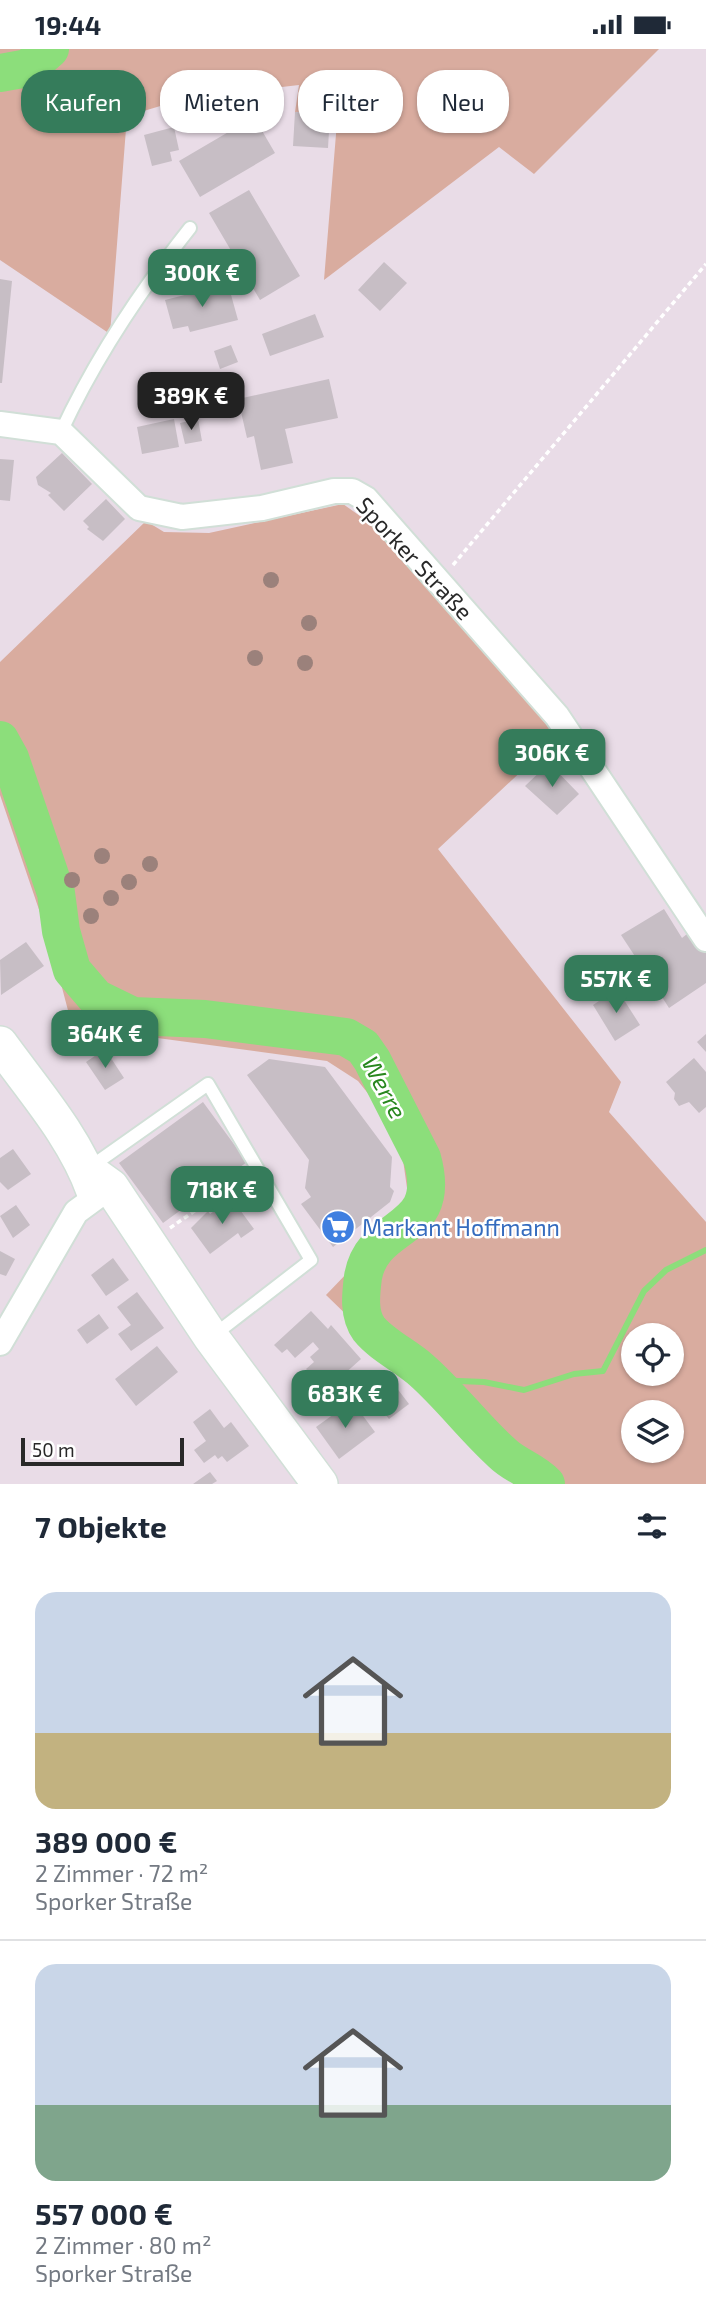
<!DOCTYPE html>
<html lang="de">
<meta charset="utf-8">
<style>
:root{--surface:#fff;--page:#f2f2f3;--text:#1f2937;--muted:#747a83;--line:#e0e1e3;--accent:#357c5b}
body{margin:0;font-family:"Exo 2",sans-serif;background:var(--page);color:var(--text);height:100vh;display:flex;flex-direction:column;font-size:26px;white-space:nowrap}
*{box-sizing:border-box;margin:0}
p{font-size:23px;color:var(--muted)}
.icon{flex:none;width:38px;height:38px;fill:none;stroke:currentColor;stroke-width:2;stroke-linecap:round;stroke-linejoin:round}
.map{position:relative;height:1435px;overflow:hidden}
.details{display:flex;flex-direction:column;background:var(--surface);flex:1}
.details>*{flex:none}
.guide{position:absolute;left:21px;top:21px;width:665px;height:63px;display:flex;gap:14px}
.tools{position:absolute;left:621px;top:1274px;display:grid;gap:14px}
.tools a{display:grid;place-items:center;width:63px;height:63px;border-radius:50%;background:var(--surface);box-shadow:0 2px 5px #0004;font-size:35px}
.scale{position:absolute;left:21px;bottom:18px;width:163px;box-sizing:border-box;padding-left:7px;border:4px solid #282828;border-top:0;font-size:19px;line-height:24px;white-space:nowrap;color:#282828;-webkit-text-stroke:5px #fff;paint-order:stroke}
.price{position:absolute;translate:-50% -60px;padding:0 16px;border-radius:14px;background:var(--accent);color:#fff;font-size:23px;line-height:46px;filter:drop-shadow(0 2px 4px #0008)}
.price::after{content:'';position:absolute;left:50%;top:42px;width:21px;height:16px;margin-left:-10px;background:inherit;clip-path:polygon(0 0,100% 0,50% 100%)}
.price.current{background:#222;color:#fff}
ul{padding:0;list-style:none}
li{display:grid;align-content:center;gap:14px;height:371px;padding:0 35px}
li+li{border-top:2px solid var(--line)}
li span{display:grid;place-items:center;height:217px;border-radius:21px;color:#555}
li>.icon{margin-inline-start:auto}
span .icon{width:126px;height:126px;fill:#fffc;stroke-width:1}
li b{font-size:30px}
h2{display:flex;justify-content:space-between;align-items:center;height:84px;padding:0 35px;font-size:30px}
.chip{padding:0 24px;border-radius:28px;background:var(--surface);box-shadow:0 2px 5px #0004;font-size:24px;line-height:63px}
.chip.current{background:var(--accent);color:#fff}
.status{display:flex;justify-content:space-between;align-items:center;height:49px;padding:0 35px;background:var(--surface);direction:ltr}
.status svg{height:19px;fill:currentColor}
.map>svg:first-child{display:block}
</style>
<div class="status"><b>19:44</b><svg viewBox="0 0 49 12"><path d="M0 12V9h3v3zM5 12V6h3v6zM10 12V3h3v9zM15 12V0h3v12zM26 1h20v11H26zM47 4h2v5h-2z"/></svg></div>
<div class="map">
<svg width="706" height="1435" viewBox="0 0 706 1435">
<rect width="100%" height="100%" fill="#e9dce7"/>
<!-- green -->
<path fill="#d9ac9f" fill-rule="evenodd" d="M0 0H659L534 125 499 98 324 231 338 61 295 63 299 36 187 49 127 67 110 285 0 211Z
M343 455 377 479 558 688 438 800 621 1033 609 1063 706 1173V1435H514L426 1343 446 1326 423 1340 326 1246 372 1198 408 1146 399 1083 358 1032 327 1012 150 988 105 975 70 969 50 893 0 746V613L146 472 164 483 209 484ZM634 1286H672V1325H634ZM634 1363H672V1402H634Z"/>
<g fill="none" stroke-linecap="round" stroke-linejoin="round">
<!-- stream -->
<path stroke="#8cde7b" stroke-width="6" d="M433 1331 484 1333 524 1341 574 1325 603 1322 644 1242 666 1221 706 1201"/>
<!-- river -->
<path stroke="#8cde7b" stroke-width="38" d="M0 24 28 19 50 0
M0 691 10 709 56 844 61 882 72 921 96 949 133 967 205 970 346 988 363 998 372 1011 422 1109C444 1187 373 1170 363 1228 361 1244 358 1265 369 1280 381 1295 405 1307 420 1320 450 1346 473 1378 502 1404 515 1417 533 1421 546 1435"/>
</g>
<!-- building -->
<path fill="#c7bec5" d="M295 63 330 65 328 99 293 97Z
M254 68 275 104 200 148 179 112Z
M174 78 179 101 170 103 172 112 152 117 144 86Z
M249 141 300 227 260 251 209 164Z
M384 213 407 234 380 262 358 241Z
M0 230 12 232 2 334H0Z
M228 235 238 271 190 283 188 277 173 280 165 251Z
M315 265 324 288 270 307 262 285Z
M231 296 238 313 220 320 214 302Z
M329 330 338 369 285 380 293 414 261 421 254 387 247 389 238 350Z
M174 370 179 398 142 405 137 378Z
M198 370 202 392 185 395 180 374Z
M62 404 92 435 64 462 48 446 51 444 38 436 36 428Z
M0 410 14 411 10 452 0 451Z
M106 450 125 470 103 492 87 480 89 478 83 472Z
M549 714 579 745 557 766 525 737Z
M664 860 682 889 692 881 706 902V934L669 959 648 926 644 928 639 920 642 918 621 886Z
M26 893 44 917 1 946 0 911Z
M617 940 640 976 615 992 593 956Z
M706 985V1003L697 993Z
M105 1000 124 1029 105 1041 86 1013Z
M694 1009 706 1023V1058L699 1064 689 1053 679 1057 674 1050 675 1044 666 1033Z
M269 1010 325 1018 392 1108 390 1138 394 1142 390 1153 333 1198 301 1155 311 1148 305 1139 309 1111 247 1026Z
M203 1053 247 1113 163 1174 119 1114Z
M13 1100 31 1125 8 1141 0 1133V1109Z
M232 1150 254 1180 241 1189 238 1184 210 1205 191 1179 208 1162 210 1165Z
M16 1156 30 1176 13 1189 0 1167Z
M0 1202 15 1210 6 1227 0 1225Z
M113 1209 129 1231 106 1247 91 1226Z
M137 1243 164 1279 131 1302 118 1285 131 1276 117 1258Z
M311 1262 328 1280 331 1276 361 1310 333 1335 326 1327 318 1333 306 1320 314 1313 310 1308 319 1300 313 1293 295 1309 287 1300 282 1304 274 1296Z
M99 1265 109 1279 87 1295 77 1281Z
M157 1297 178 1323 136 1357 115 1330Z
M396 1338 409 1355 389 1370 375 1353Z
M352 1352 375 1383 339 1410 316 1378Z
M210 1360 224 1379 231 1373 249 1397 227 1413 222 1407 218 1410 215 1406 204 1414 194 1401 206 1392 193 1373Z
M210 1423 217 1432 212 1435H193Z"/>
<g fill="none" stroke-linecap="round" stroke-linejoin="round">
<!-- lane casing -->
<g stroke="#d1dfd7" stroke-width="16">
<path id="lane" d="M61 383C95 310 140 242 190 179
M89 1119 208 1035 311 1211 214 1286"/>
</g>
<!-- street casing -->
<g stroke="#d1dfd7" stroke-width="28">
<path id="street" d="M0 375 61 383 139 459 182 468 262 459 334 442H352L366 450 557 667 706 890
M0 1294 76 1163 110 1138"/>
</g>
<!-- secondary casing -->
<g stroke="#d1dfd7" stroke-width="38">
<path id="secondary" d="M0 995C34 1042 75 1088 94 1142
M86 1120 111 1138 211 1288 320 1435"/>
</g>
<!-- path -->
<path stroke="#fff" stroke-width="3.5" stroke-dasharray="5 3.5" stroke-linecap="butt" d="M453 516 706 215
M170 1179 229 1138"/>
<!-- lane -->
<use href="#lane" stroke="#fff" stroke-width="12"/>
<!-- street -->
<use href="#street" stroke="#fff" stroke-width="24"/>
<!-- secondary -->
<use href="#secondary" stroke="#fff" stroke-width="35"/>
</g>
<!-- trees -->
<g fill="#9b817b">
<circle cx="271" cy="531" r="8"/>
<circle cx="309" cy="574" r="8"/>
<circle cx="255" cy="609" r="8"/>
<circle cx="305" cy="614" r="8"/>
<circle cx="102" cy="807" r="8"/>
<circle cx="150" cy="815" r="8"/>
<circle cx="72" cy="831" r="8"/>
<circle cx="129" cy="833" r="8"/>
<circle cx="111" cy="849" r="8"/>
<circle cx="91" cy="867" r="8"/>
</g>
<!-- icons -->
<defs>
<g id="supermarket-disc" transform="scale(1.75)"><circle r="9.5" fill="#3f7fe0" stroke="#fff"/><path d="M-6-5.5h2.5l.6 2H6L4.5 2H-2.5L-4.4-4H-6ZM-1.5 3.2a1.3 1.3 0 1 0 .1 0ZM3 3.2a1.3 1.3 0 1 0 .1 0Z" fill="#fff"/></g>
</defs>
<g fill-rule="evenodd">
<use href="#supermarket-disc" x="338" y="1178"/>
</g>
<g text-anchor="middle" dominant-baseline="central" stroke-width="5" stroke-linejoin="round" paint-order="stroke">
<!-- street labels -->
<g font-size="23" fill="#282828" stroke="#fff">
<text transform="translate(415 509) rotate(47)">Sporker Straße</text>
</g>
<!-- shop labels -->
<g font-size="23" fill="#366cbe" stroke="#fff" text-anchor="start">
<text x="362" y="1178">Markant Hoffmann</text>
</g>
<!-- water labels -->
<g font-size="24" font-style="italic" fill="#28871e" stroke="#fff">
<text transform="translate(385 1038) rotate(62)">Werre</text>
</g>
</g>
</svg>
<div class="tools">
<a><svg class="icon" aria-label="locate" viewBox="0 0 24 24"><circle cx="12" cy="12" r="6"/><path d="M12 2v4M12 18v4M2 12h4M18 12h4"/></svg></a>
<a><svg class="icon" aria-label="layers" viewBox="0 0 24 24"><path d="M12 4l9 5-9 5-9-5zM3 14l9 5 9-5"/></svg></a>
</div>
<div class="scale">50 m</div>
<b class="price" style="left:202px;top:260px">300K €</b>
<b class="price current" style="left:191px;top:383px">389K €</b>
<b class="price" style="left:552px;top:740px">306K €</b>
<b class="price" style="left:616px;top:966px">557K €</b>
<b class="price" style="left:105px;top:1021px">364K €</b>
<b class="price" style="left:222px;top:1177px">718K €</b>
<b class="price" style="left:345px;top:1381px">683K €</b>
<div class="guide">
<a class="chip current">Kaufen</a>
<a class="chip">Mieten</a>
<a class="chip">Filter</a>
<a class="chip">Neu</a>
</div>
</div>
<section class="details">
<h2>7 Objekte<svg class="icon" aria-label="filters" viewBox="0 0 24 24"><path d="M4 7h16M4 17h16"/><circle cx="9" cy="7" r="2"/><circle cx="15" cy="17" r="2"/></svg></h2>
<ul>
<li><span style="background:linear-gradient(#c9d6e8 65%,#c2b280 0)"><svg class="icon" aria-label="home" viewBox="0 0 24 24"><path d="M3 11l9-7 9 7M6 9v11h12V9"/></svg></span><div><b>389 000 €</b><p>2 Zimmer · 72 m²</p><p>Sporker Straße</p></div></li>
<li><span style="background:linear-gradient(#c9d6e8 65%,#7fa58c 0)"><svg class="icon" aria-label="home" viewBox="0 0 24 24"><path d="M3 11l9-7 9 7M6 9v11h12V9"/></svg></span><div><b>557 000 €</b><p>2 Zimmer · 80 m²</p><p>Sporker Straße</p></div></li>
</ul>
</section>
